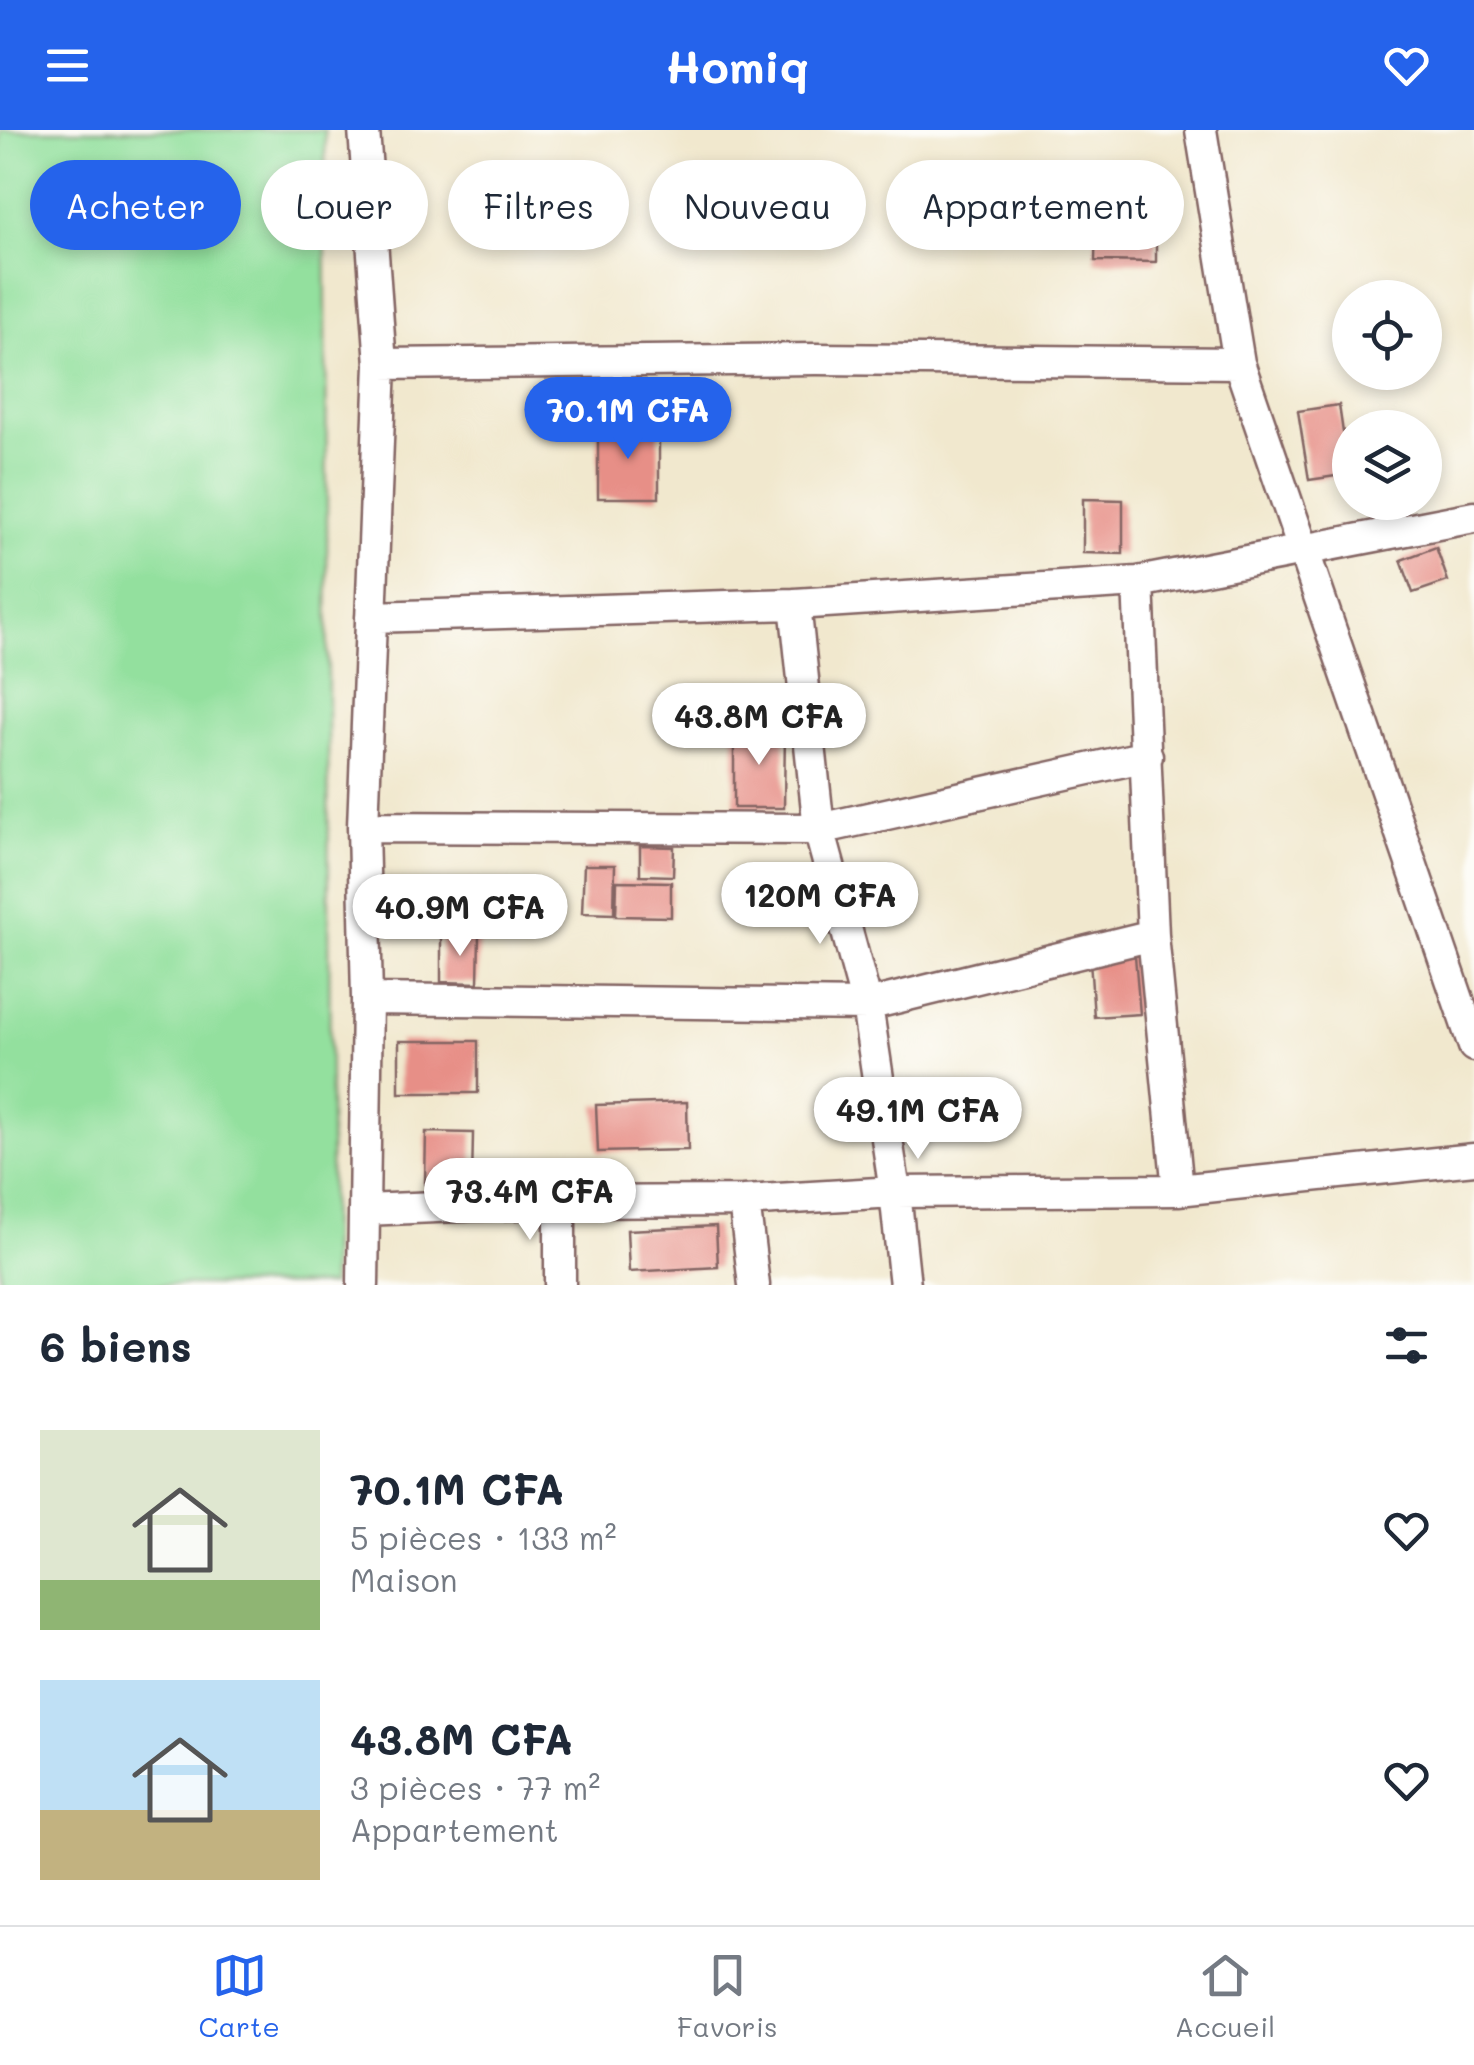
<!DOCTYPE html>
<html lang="fr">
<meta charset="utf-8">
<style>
:root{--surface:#fff;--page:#f6f6f7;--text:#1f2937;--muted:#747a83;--line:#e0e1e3;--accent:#2563eb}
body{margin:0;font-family:Mali,sans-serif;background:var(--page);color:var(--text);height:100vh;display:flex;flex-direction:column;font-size:38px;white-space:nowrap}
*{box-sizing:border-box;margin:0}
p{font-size:32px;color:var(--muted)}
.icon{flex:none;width:55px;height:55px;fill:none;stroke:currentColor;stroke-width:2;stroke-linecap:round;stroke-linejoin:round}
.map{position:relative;height:1155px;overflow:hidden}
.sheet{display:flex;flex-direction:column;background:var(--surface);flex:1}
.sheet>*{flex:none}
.guide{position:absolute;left:30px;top:30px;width:1415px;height:90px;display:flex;gap:20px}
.fabs{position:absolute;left:1332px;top:150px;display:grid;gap:20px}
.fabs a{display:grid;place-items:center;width:110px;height:110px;border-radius:50%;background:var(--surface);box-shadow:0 5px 15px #0003;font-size:50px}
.price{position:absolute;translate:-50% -85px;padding:0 22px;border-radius:35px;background:#fff;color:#222;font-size:32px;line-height:65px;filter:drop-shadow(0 2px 5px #0008)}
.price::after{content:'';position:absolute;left:50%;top:60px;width:30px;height:22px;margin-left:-15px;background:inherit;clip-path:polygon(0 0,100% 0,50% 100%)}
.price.current{background:var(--accent);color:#fff}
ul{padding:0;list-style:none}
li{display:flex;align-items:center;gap:30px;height:250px;padding:0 40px}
li span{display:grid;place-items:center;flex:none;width:280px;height:200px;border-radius:0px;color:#555}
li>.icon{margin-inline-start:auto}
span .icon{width:120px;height:120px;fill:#fffc;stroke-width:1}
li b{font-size:42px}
h2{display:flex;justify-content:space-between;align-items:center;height:120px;padding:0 40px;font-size:42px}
.chip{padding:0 35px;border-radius:45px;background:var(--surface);box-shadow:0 5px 15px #0003;font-size:35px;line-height:90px}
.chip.current{background:var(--accent);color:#fff}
header{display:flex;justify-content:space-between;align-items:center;height:130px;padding:0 40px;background:var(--accent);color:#fff;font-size:45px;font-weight:700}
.menu{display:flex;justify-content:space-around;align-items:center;height:140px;border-top:2px solid var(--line);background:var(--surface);font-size:28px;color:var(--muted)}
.menu a{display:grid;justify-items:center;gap:5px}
.menu .current{color:var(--accent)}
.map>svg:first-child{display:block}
</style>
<header><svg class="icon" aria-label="menu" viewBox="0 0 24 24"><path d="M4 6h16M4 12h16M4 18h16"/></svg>Homiq<svg class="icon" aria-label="heart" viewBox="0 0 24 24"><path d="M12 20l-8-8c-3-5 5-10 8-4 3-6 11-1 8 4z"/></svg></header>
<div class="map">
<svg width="1474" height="1155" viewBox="0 0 1474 1155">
<rect width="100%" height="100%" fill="#fdfcf7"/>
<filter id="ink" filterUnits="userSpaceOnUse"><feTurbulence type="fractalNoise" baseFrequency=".01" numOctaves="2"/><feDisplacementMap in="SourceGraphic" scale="20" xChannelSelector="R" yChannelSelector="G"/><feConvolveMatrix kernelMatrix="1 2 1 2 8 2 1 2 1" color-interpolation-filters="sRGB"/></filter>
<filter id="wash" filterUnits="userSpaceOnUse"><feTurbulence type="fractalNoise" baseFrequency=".0048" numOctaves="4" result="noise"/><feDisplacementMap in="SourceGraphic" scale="40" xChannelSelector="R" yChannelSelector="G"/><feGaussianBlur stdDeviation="2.25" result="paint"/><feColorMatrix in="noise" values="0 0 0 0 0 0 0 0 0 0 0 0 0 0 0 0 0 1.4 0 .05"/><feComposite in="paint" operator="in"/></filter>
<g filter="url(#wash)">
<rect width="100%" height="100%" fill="#f1e8ce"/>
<!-- green -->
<path fill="#93e09e" stroke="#6e8064" stroke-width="2.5" d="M0 0H325L331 1155H0Z"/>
<g id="blocks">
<!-- building -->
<path fill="#e78f87" d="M1096 88H1156V132L1095 131Z
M1339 275 1349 344 1309 350 1298 281Z
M598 296 659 297V368H598Z
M1083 369 1123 370V424L1083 423Z
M1436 417 1448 451 1413 463 1401 430Z
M734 598H785L784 678H734Z
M640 716 674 717 673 746 640 745Z
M584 735H615L614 784 582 783Z
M617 751 671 752V787L616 786Z
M441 805H479L478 853 441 852Z
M1135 826 1140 884 1094 887 1090 830Z
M399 911H478V963H399Z
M687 972 688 1020 598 1022 596 975Z
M426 1002 473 1003 472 1055 425 1054Z
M716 1096 718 1137 629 1142 627 1100Z"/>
</g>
</g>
<g filter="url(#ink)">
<use href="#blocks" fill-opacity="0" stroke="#846564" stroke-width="2.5"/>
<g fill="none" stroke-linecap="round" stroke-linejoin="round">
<!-- street casing -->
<g stroke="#846564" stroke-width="35">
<path id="street" d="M1201 0 1239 233 1474 916
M381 234 816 229 1239 233
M1138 452 1153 805 1178 1060
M795 474 819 699 867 875 895 1062 905 1155
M371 487 795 474 1138 452 1474 387
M363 697 819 699 1147 626
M367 869 867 875 1153 805
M744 1071 754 1155
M364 1080 560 1072 744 1071 895 1062 1178 1060 1474 1029
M363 1155 367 869 363 697 381 234 364 0
M560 1155V1072"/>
</g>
<!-- street -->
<use href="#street" stroke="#fff" stroke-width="30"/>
</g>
</g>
</svg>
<div class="fabs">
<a><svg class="icon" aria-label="locate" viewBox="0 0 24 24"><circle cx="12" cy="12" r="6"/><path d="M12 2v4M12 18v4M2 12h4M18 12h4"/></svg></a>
<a><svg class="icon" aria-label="layers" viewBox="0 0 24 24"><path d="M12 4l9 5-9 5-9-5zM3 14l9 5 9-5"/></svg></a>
</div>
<b class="price current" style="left:628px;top:332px">70.1M CFA</b>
<b class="price" style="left:759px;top:638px">43.8M CFA</b>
<b class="price" style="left:820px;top:817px">120M CFA</b>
<b class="price" style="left:460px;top:829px">40.9M CFA</b>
<b class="price" style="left:918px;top:1032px">49.1M CFA</b>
<b class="price" style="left:530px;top:1113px">73.4M CFA</b>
<div class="guide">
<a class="chip current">Acheter</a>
<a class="chip">Louer</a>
<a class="chip">Filtres</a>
<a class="chip">Nouveau</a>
<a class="chip">Appartement</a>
</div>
</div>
<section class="sheet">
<h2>6 biens<svg class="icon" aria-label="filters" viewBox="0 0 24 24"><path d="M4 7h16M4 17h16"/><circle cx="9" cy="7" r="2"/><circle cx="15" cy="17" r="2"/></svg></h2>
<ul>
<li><span style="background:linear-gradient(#dfe7d0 75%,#8fb573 0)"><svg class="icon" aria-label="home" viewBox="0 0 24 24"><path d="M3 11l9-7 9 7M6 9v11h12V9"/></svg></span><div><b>70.1M CFA</b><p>5 pièces · 133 m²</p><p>Maison</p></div><svg class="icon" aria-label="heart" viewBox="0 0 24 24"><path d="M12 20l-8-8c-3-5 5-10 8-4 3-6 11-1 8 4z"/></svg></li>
<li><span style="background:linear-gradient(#bfe0f5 65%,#c2b280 0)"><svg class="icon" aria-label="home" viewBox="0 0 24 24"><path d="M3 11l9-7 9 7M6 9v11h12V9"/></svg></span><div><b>43.8M CFA</b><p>3 pièces · 77 m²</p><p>Appartement</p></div><svg class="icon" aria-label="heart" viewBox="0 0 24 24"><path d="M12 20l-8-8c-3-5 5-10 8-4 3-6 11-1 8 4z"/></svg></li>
</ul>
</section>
<nav class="menu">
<a class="current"><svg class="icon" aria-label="map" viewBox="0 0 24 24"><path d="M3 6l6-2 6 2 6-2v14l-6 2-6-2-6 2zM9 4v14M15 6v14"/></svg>Carte</a>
<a><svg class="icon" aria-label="saved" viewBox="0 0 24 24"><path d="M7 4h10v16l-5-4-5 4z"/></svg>Favoris</a>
<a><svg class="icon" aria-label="home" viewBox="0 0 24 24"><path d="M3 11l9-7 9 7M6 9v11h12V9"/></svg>Accueil</a>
</nav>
